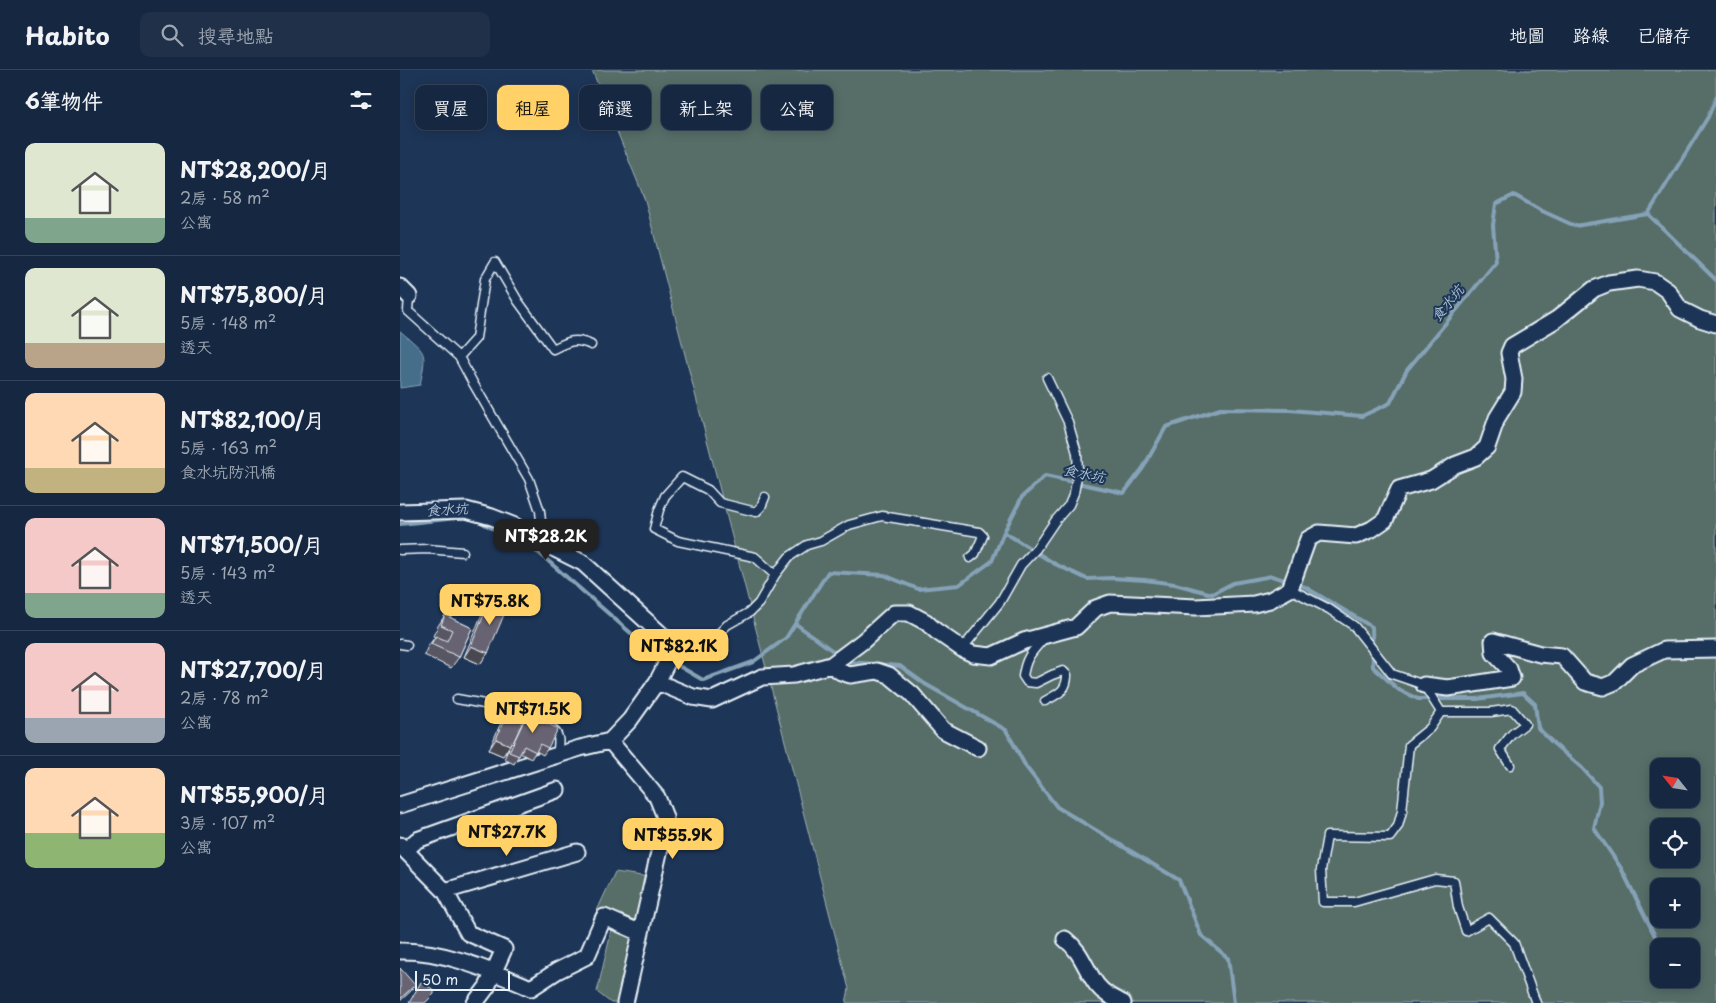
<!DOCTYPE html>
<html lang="zh-TW">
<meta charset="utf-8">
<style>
:root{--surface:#162841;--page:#1f3048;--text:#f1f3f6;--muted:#9ea6b1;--line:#35445a;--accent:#ffd166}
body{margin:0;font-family:"Playpen Sans","LXGW WenKai TC",sans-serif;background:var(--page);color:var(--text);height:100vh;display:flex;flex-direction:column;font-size:19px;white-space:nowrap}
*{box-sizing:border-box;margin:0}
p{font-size:16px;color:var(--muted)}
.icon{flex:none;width:28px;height:28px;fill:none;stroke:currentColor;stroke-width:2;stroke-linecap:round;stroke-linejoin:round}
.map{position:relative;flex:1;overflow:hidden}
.panel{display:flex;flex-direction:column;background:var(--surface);width:400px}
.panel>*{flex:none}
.banner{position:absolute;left:15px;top:15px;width:475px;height:45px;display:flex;gap:10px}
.needle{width:32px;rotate:300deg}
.fabs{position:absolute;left:1250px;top:688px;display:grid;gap:10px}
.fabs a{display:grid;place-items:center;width:50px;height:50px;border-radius:10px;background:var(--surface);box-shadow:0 2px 12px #0003,0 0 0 1px var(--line);font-size:25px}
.scale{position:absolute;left:15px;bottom:12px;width:95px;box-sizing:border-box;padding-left:5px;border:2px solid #e8f1f8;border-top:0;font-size:14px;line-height:18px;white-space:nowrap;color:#e8f1f8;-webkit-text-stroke:4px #1d3557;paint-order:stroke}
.price{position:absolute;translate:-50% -42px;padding:0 11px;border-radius:10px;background:var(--accent);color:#111;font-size:16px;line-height:32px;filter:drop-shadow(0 1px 2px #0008)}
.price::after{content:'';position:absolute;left:50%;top:30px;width:15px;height:11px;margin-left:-8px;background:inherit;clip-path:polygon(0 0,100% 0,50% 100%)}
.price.active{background:#222;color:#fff}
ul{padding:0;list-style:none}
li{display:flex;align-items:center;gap:15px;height:125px;padding:0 25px}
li+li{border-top:1px solid var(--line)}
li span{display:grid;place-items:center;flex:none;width:140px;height:100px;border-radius:10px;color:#555}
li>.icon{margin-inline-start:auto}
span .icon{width:60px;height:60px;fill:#fffc;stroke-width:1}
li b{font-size:21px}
h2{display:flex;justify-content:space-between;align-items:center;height:60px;padding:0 25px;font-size:21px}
.tag{padding:0 18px;border-radius:10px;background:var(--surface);box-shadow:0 2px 12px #0003,0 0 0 1px var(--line);font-size:18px;line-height:45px}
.tag.active{background:var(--accent);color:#111}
header{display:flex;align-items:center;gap:30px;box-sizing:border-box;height:70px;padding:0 25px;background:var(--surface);border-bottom:1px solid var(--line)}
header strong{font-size:24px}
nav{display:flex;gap:28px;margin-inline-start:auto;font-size:18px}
.search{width:350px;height:45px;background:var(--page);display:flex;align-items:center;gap:12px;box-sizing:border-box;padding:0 18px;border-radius:10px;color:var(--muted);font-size:19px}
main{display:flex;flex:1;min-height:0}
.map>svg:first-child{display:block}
</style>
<header>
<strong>Habito</strong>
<div class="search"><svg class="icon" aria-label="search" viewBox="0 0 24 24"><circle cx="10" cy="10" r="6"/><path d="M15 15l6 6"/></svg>搜尋地點</div>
<nav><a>地圖</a><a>路線</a><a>已儲存</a></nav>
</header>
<main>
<section class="panel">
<h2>6筆物件<svg class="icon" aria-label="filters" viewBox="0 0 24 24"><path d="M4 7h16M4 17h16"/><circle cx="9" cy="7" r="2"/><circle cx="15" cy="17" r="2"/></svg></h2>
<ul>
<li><span style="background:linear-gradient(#dfe7d0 75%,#7fa58c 0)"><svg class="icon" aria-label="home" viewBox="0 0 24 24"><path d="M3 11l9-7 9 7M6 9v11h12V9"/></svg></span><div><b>NT$28,200/月</b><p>2房 · 58 m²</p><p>公寓</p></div></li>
<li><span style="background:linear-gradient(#dfe7d0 75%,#b9a48a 0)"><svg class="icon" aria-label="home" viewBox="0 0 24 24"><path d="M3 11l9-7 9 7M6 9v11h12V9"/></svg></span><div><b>NT$75,800/月</b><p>5房 · 148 m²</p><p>透天</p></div></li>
<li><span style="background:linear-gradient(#ffd9b3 75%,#c2b280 0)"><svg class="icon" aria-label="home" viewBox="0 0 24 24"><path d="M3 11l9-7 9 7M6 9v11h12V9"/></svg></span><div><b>NT$82,100/月</b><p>5房 · 163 m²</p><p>食水坑防汛橋</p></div></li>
<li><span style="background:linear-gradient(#f6c9c9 75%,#7fa58c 0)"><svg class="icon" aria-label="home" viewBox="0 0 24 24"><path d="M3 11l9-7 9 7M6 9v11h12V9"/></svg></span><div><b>NT$71,500/月</b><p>5房 · 143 m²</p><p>透天</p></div></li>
<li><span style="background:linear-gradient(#f6c9c9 75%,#9aa5b1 0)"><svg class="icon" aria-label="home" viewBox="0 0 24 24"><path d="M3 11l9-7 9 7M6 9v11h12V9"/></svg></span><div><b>NT$27,700/月</b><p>2房 · 78 m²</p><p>公寓</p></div></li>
<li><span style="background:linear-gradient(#ffd9b3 65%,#8fb573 0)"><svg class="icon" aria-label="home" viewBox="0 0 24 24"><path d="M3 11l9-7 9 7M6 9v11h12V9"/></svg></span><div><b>NT$55,900/月</b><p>3房 · 107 m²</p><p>公寓</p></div></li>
</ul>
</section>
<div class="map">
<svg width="1316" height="933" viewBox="0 0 1316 933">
<rect width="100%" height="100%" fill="#1d3557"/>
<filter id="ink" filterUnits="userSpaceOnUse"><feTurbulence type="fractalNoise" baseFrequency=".02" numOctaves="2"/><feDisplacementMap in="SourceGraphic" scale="10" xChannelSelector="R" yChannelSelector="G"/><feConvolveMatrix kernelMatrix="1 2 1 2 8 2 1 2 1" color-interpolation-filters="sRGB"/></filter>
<g filter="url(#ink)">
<!-- green -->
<path fill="#576d68" stroke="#a0afb0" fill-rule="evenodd" d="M192 0H1316V933H446L449 919 245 130ZM1259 696H1291V729H1259ZM1259 756H1291V789H1259ZM1259 816H1291V849H1259ZM1259 876H1291V909H1259Z
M215 802 249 807 225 933H211L197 922 213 854 193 849Z"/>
<!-- water -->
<path fill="#446e8b" stroke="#86a2b7" d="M0 261C27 284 27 280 20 315L0 318Z"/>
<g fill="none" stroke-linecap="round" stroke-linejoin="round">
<!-- stream -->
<path stroke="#86a2b7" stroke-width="4" d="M1248 144 1308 47 1316 28
M77 450 139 483 248 578 266 588
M0 454 66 447
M604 462 655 494 687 509 712 508 745 510 775 514 812 524 833 513 872 506 890 512
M896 514 905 517 972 557 973 597 999 620 1018 629H1077L1123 623 1135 634 1138 658 1154 674 1182 698 1199 717 1200 732 1194 758 1221 798 1260 876
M396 554 437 584
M445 590 449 592 500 596 525 614 606 660 626 697 657 737 779 810 801 865 828 888 834 933
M272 592 303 610 353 592 386 568 428 502 484 505 518 519 559 515 592 491 604 462 622 427 645 406 724 423 743 398 766 357 820 339 890 340 962 346 990 333 1007 300 1096 192 1093 155 1096 134 1114 125 1140 140 1175 156 1248 144 1316 210"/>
<!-- service casing -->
<g stroke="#e8f1f8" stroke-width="11">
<path id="service" d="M9 226 8 241 59 287 73 313 129 409 140 441 143 473
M59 287 76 268 85 209 95 192 118 231 153 279C167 272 175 267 191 275
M365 427 361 437 356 442 320 433 308 420 282 407 265 426 259 440 254 459 278 471 355 487 375 505
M0 480 27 479 63 482
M890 519 929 539 954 556 992 604 1024 615 1041 642 1030 658 1009 675 1002 741 998 756 990 767 927 766 921 800 923 832H954L1035 809 1054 811 1058 837 1066 861 1089 848 1114 873 1136 933
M0 574 7 575
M275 577 296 580 306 577 327 555 350 542 359 533 375 505 389 487 407 475 421 471 449 455 482 446 579 462 583 466 575 484 570 488
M562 579 600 532 621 495 636 479 655 451 669 435 674 423 678 401 677 383 668 352 647 308
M57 629 106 638 117 641
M645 631C658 624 667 621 667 605L663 601 652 605 636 613 627 612 623 606C626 586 632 582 645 567
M1041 642H1091L1112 639 1125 654 1112 664 1100 679 1110 695
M150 657C161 664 159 673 157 685"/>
</g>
<!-- minor casing -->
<g stroke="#e8f1f8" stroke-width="19">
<path id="minor" d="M0 217 9 226
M0 442 66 440 92 447 115 456 143 473 183 493 275 577 257 612 230 650 210 671 180 678 0 735
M431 595 463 571 494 543H509L526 552 536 561 562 579 573 584 591 586 624 571 676 557 696 538 710 533 796 537 854 534 870 530 890 519 908 469 919 463 956 466 972 459 985 450 999 419 1031 410 1055 395 1076 387 1087 377 1097 348 1113 322 1114 309 1109 283 1112 276 1157 249 1194 219 1209 213 1238 209 1255 212 1268 221 1280 239 1300 249 1316 254
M257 612 293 627 312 630 362 607 394 605 431 595 441 602 450 605 477 601 489 605 512 624 543 660 578 678
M1024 615 1048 618 1112 608 1109 599 1094 583 1093 571 1140 584 1162 586 1185 612 1203 617 1215 612 1232 595 1264 580 1316 579
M210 671 257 727 265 747 263 765 225 933
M0 775 45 821 68 863 104 879 87 917 75 933
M6 780 17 770 157 720
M45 821 177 782
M665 869C682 882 685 899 697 915 704 924 713 928 723 933
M0 881C45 880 90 901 131 918L157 901 187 886 204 847 241 863"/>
</g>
<!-- service -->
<use href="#service" stroke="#1d3557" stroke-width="8"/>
<!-- minor -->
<use href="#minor" stroke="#1d3557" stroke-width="15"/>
</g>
<!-- wall -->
<path fill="#595662" stroke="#e8f1f8" d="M91 528 88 583 80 594 64 587 84 539Z
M45 545 72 558 59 587 51 598 24 585 28 576 35 567 33 566 38 556Z
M113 630 138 648 148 678 143 685 136 681 131 689 120 683 114 694 104 689 109 678 105 684 104 683 103 686 89 680 106 641Z"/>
<!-- shaded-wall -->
<path fill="#484650" stroke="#e8f1f8" d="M71 576 88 583 80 594 64 587Z
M96 669 110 675 103 686 89 680Z
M15 915 10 922 0 931V929Z"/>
<!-- building -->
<path fill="#676472" stroke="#e8f1f8" d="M91 528 108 535 88 583 71 576Z
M45 545 72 558 59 587 31 574 36 566 47 571 52 560 41 555Z
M113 630 130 636 113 673 111 672 110 675 96 669Z
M129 640 139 645 138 648 158 659 148 678 140 674 136 682 124 676 119 686 109 682Z
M0 898 15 915 0 929Z
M21 912 34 920V924L25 933H9Z"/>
</g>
<g text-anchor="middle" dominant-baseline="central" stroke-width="4" stroke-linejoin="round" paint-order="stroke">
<!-- water labels -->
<g font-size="14" font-style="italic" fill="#afc3d2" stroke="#1d3557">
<text transform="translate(1047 233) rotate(-50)">食水坑</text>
<text transform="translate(684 403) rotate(12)">食水坑</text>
<text transform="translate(47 439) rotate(-3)">食水坑</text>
</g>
</g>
</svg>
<div class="fabs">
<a><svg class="needle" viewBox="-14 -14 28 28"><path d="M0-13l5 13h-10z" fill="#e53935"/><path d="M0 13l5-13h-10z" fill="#9ea6b1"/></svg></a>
<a><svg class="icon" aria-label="locate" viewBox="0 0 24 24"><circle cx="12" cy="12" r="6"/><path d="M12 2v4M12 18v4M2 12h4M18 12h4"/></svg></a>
<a>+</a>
<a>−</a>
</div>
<div class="scale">50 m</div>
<b class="price active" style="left:146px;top:491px">NT$28.2K</b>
<b class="price" style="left:90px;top:556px">NT$75.8K</b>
<b class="price" style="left:279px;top:601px">NT$82.1K</b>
<b class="price" style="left:133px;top:664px">NT$71.5K</b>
<b class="price" style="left:107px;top:787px">NT$27.7K</b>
<b class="price" style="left:273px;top:790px">NT$55.9K</b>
<div class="banner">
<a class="tag">買屋</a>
<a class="tag active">租屋</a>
<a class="tag">篩選</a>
<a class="tag">新上架</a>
<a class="tag">公寓</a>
</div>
</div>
</main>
